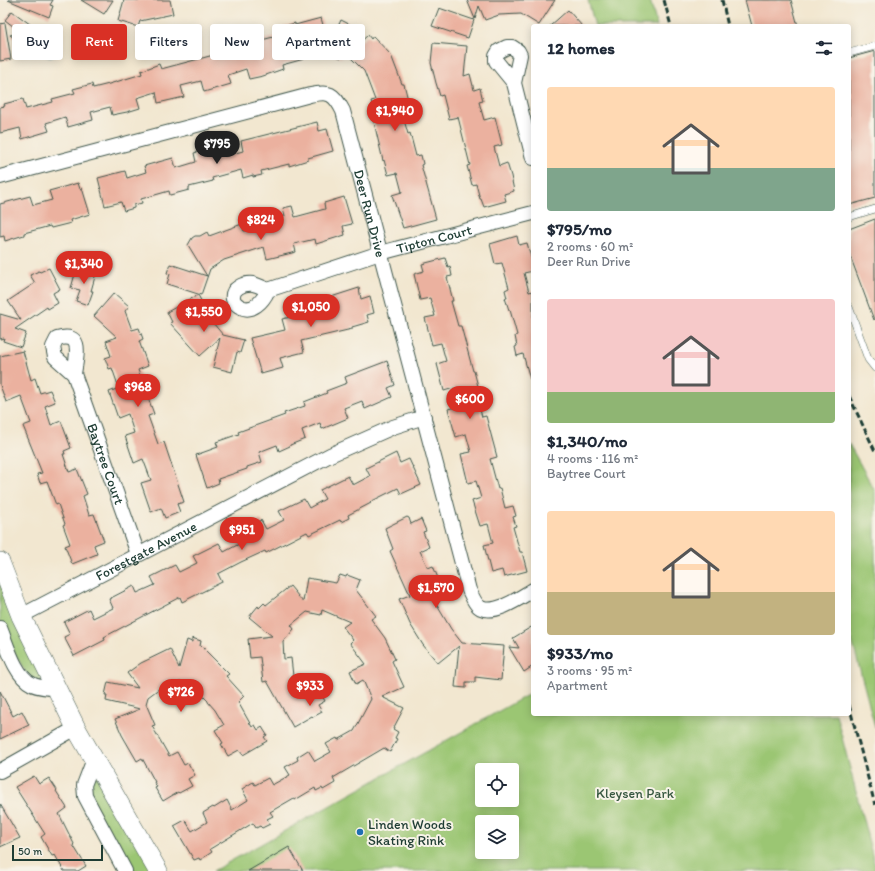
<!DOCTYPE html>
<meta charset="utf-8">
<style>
:root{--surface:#fff;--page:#f6f6f7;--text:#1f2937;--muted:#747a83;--accent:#d93025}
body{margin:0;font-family:Itim,sans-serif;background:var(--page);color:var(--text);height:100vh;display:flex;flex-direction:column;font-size:15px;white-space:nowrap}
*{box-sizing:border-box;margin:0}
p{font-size:13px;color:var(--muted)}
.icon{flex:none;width:22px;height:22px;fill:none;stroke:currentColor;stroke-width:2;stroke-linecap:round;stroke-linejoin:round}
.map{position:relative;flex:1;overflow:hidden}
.details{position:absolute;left:531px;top:24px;width:320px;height:692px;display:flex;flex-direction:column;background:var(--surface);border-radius:4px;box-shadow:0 2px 10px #0003}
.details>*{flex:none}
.banner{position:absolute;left:12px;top:24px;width:380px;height:36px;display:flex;gap:8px}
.buttons{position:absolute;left:475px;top:763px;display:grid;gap:8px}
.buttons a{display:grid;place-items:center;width:44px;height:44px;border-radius:4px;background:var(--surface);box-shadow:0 2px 10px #0003;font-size:20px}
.scale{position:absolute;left:12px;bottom:10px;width:91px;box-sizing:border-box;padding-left:4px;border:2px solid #1f3d34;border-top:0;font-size:11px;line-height:14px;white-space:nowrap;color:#1f3d34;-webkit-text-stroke:3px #f7f3e8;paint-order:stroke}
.price{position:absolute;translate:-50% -34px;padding:0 9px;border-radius:14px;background:var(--accent);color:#fff;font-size:13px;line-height:26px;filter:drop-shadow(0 1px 2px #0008)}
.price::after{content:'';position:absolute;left:50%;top:24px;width:12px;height:9px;margin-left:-6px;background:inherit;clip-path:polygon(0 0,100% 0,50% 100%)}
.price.selected{background:#222;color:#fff}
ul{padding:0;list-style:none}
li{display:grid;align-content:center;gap:8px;height:212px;padding:0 16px}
li span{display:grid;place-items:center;height:124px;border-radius:4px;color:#555}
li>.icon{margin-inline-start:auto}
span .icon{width:72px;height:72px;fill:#fffc;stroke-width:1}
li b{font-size:17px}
h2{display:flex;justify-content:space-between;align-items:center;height:48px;padding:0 16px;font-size:17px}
.chip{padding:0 14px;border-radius:4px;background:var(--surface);box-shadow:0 2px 10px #0003;font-size:14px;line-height:36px}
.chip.selected{background:var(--accent);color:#fff}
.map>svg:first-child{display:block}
</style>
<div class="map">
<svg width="875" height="871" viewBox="0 0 875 871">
<rect width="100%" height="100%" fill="#f7f3e8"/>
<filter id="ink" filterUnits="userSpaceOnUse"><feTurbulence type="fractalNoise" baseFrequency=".025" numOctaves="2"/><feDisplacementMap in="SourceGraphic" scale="8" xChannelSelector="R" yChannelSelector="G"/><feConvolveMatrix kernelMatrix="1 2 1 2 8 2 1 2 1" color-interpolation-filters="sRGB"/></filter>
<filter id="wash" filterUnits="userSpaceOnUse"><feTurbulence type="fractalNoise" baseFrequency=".012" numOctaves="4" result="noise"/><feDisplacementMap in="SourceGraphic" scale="16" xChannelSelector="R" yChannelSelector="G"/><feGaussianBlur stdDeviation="0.9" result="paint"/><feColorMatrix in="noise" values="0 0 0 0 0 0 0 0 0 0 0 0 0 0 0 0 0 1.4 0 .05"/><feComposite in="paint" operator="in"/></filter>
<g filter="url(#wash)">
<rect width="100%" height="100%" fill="#f2e7d0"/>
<!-- green -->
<path fill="#9bc673" stroke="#5d8254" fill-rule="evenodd" d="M588 0H650L657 26H595Z
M849 444 875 491V727L849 629Z
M0 562 56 689 33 685 0 628Z
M533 692V714H836L875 866V871H213ZM482 770H512V800H482ZM482 822H512V852H482Z
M94 759 158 871H125L90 807 87 777Z"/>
<!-- water -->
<path fill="#4fb6ce" stroke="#377a81" d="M42 49a8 8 0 1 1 16 0a8 8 0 1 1-16 0Z"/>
<g id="blocks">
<!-- building -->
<path fill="#ebb19f" d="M8 0H53L50 5 53 6 49 17Z
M81 0H113L104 14Z
M124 0H170L173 14 140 21 138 27 118 21Z
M467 0H555L539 25 521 14 499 15 485 20 479 6 475 19Z
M745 0H791L798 26H752Z
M439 8 474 20 468 38 432 26Z
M568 10 582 26H550Z
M12 11 38 30 26 47 10 35 22 33 5 20Z
M321 18 329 46 341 20 355 27 341 58 324 50 304 56V59L282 65 283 69 263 76 249 79 246 69 228 75 231 84 204 92 201 81 181 86 184 97 158 103 156 92 137 98 140 108 127 112 112 115 110 107 91 112 93 120 68 127 65 117 46 123 49 131 22 139 20 128 0 133V107L5 106 4 104 23 99 26 109 53 102 52 99 75 93 73 89 92 84 93 88 109 84 142 74 141 71 159 64 161 69 255 44 254 42 277 36 275 29 295 23V25Z
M5 23 11 59 0 61V24Z
M368 35 371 39 373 36 391 55 402 84H404L409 104 400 106 408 134 410 133 416 156 421 155 423 164 421 165 436 219 403 228 392 195 402 192 397 173 388 175 384 160 383 161 373 118H376L371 101 375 100 364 71 347 54Z
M433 43 467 46 464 76 470 74 474 90 480 88 483 101 479 102 484 120 495 117 502 145 494 147 499 166 507 163 511 176 514 191 504 194 506 201 484 207 481 199H480L476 184 472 185 467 166 470 165 458 117 449 119 443 95 440 96 436 83 431 63Z
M875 51V198L849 205V58Z
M317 122 319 131 327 129 333 151 308 158V160L289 166V164L261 171 262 175 253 177V175L243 178 241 170 212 178 213 181 189 187V190L170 195 169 191 141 199 142 203 134 205V208L124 211 121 202 105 206 98 178 125 171 127 178 146 172 144 166 173 158 176 168 196 162 194 153 219 146 222 154H225V156L243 151 241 141Z
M78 183 80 189 82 188 90 214 70 220 71 223 51 228 50 226 24 233V235L5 241 4 236 0 237V204L30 196 33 205 52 200 49 191Z
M344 197 352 224 343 226 345 235 316 244 315 239 294 244 296 252 267 259 264 247 224 260 210 269 201 295 167 284 170 274 167 273 170 264 207 276 188 245 192 238 195 236H200L207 232 209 236 242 224 244 231 275 222 274 219 285 216 283 208 292 206 295 217 325 209 324 203Z
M875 219V319L874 320 849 253V229Z
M517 236 519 245 527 243 533 264V271L524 273 529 292 533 291V379H530L523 354 517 356 515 347 517 346 515 336 517 335 510 310H509L505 298H507L505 290 509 288 502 263 495 264 490 244Z
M445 258 448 267 450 266 452 276 447 277 453 301H451L458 326H461L473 371H474L479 390 475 391 482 417 486 416 497 457 490 459 498 489 500 488 505 508 513 506 516 516 513 517 516 526 513 527 520 552H522L527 571 504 577 502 570 491 573 484 545 493 543 488 524 480 526 472 501 481 498 476 481 468 483 461 454 471 452 466 434 456 437 448 409 459 406 454 388 444 391 437 364 446 361 441 343 432 345 425 318 435 316 430 298 420 300 414 274 424 271 422 264Z
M77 267 96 273 91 291H93L88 305 76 301 80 290 71 288Z
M49 268 60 289 53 293 58 303 48 309 47 307 15 329 26 333 21 347 3 341 4 338 0 339V314L21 320 8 301 35 283 30 275 39 271 40 272Z
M359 288 361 299 370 296 374 313 367 315 369 322 352 327V329L301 341 304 352 280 358 283 368 261 374 250 338 285 330 282 319 299 315 297 308 309 305 311 311 333 305 331 297Z
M114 293 129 306 125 311 132 330 139 328 143 339 139 341 148 366 138 370 154 414 148 416 158 444 164 442 184 502 177 504 180 512 165 518 161 508 151 512 141 483 151 480 143 459 134 463 125 436 134 433 128 414 118 418 109 392 119 388 112 368 109 369 105 358 111 356 106 341 117 337 94 316Z
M198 295 213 323 223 335 244 340 240 353 237 352 232 372 213 367 220 338 200 356 170 323 172 322 167 312Z
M23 351 31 380 35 378 40 393 50 390 55 402 45 406 51 425 61 421 71 448 64 451 65 454H63L69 472 77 469 87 494 83 496 89 515 94 514 104 541 94 545 97 554 72 564 65 546 70 544 63 525 65 524 58 504 56 505 47 481 40 483 37 474 42 473 23 426 31 423 21 396 6 402 0 385V356Z
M387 361 395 385 388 388 392 397 365 409 362 401 344 408 348 418 322 429 320 423 302 430 305 439 290 445V446L279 451 277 445 259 452 262 462 247 467V469L218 479 219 483 207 488 196 455 218 447 216 442 239 434 238 432 285 415 284 413 305 406 304 402 327 393 326 391 347 383 345 377Z
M396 453 400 463 409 459 421 485 401 494 398 488 370 502 371 503 348 515 349 518 341 522 340 520 309 535 307 532 266 553 265 551 241 562 218 574 222 582 182 602 180 597 104 637 105 640 74 656 64 637 70 634 64 622 89 609 93 618 113 608 109 599 134 586 137 593 155 585 151 577 175 565 179 572 197 563 193 556 219 543 224 552 241 543 236 534 261 520 266 529 284 520 279 511 304 499 309 508 325 499 320 490 348 476 353 485 370 476 366 468Z
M407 517 409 518 411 524 421 519 426 531 423 532 429 547 420 551 428 568 433 566 438 578 433 580 439 594 432 597 451 629 462 643 504 646 501 680 475 677V682H466V688L455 687 459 646 438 663 423 645 410 624 399 599 410 595 390 551 393 549 385 528Z
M340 575 346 577 347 575 360 580 356 590 376 616 371 619 385 638 395 659 392 661 404 687 382 697 404 708 393 729 398 732 395 738 397 739 390 752 384 748 333 778 335 783 323 790 322 788 316 791 315 788 295 800 294 798 270 812 273 816 267 819 270 824 262 828 260 826 256 828 253 823 210 849 212 852 200 860 199 858 194 860 174 826 185 820 192 831 207 822 203 813 213 807 214 808 227 800 232 810 248 800 242 789 253 782 255 785 268 778 272 785 290 775 285 767 298 760 297 757 308 750 315 761 331 752 326 744 337 738 338 740 354 731 371 699 363 680 356 684 350 671 366 664 350 643 353 640 343 627 350 622 322 610 321 615 307 612 291 625 294 629 283 642 284 659 291 658 294 685 304 679 312 693 318 689 325 701 318 705 322 712 313 717 312 716 293 727 267 681 263 682 260 657 250 658 248 639 272 636 249 617 258 606 259 608 264 603 266 605 290 586 303 602 307 578 336 583Z
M533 626V666L524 672 509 647 519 648 513 638Z
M192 638 201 641 200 646 206 648 205 650 229 674 226 676 244 696 238 702 252 727 255 725 258 730 262 727 267 735 264 737 267 741 243 755 239 750 228 756 221 744 223 743 215 730 224 725 215 710 208 702V701L193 686 180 682 166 689 164 685 148 697 146 704 155 725 152 726 169 756 177 752 184 765 188 763 195 775 188 779 192 786 179 793 178 792 163 801 155 788 157 787 154 782H155L142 758 137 761 122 735 115 719 140 709 106 701 107 695H105L108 682 138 688 127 673 141 663 170 649 179 668 187 640 192 642Z
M0 691 13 716 22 711 29 725 0 739Z
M34 776 39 784 49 778 57 790 56 791 67 808 59 814 74 844 73 845 86 866 78 871H64L55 855 52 856 41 837 45 834 15 787Z
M0 804 20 838 0 847Z
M289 847 303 871H248Z"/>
</g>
</g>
<g filter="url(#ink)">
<use href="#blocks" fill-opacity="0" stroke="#3f564b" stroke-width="1"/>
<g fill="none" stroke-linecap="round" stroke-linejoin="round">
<!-- lane casing -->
<g stroke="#3f564b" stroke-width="8">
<path id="lane" d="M849 53 875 46
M849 217 875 209
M849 307 868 359 875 368"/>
</g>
<!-- street casing -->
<g stroke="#3f564b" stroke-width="16">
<g id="street">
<path d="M514 83 496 61V56L499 51 507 47H512L518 51 520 55 514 83 533 158"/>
<path id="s1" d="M0 177 310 95C329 91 334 93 343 111L469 590C472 596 475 605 481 608 496 615 521 597 533 590"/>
<path id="s2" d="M268 290C263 301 252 314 239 306 236 304 234 302 233 299 231 288 244 283 253 284 258 285 263 288 268 290L380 253 533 213"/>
<path id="s3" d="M74 374C76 358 85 331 57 339L53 347 55 357 74 374 138 554"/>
<path id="s4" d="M21 616 330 455 393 427 424 417"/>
<path d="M0 628C7 645 15 676 32 684 36 687 51 688 56 689"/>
<path d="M94 759 84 785 85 796 125 871"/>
<path d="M0 771 76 728"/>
</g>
</g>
<!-- secondary casing -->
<g stroke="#3f564b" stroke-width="20">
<path id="secondary" d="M0 562 21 616 76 728 158 871"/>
</g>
<!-- lane -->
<use href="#lane" stroke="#fff" stroke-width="7"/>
<!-- street -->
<use href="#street" stroke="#fff" stroke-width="14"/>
<!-- secondary -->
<use href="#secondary" stroke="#fff" stroke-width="19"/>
<!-- rail -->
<path stroke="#1f3d34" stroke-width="3" stroke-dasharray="6 3" stroke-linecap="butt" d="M664 0 671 26
M722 0 728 26
M849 396 875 451
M849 705 875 805"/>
</g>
</g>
<!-- markers -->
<circle fill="#1f6fb2" stroke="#f7f3e8" stroke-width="1.5" cx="360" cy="832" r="4"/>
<g text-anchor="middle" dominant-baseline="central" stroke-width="4" stroke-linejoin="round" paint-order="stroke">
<!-- street labels -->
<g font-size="14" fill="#1f3d34" stroke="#f7f3e8">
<text stroke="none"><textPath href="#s1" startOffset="468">Deer Run Drive</textPath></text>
<text stroke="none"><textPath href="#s2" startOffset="266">Tipton Court</textPath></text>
<text stroke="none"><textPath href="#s3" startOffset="192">Baytree Court</textPath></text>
<text stroke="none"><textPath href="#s4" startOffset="141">Forestgate Avenue</textPath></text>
</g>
<!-- park labels -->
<g font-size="14" fill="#385841" stroke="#f7f3e8">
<text x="635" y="793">Kleysen Park</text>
</g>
<!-- poi labels -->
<g font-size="14" fill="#1f3d34" stroke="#f7f3e8" text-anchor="start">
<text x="368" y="824">Linden Woods<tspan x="368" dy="16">Skating Rink</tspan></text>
</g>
</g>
</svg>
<div class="buttons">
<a><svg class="icon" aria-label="locate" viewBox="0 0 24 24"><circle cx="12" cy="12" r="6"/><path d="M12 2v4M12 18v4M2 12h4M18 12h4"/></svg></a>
<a><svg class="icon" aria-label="layers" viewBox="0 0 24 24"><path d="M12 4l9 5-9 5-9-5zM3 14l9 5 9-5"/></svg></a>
</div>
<div class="scale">50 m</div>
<b class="price" style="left:395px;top:132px">$1,940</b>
<b class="price selected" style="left:217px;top:165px">$795</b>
<b class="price" style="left:261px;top:241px">$824</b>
<b class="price" style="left:84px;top:285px">$1,340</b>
<b class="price" style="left:311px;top:328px">$1,050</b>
<b class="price" style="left:204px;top:333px">$1,550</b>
<b class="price" style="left:138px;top:408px">$968</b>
<b class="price" style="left:470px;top:420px">$600</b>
<b class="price" style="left:242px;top:551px">$951</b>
<b class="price" style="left:436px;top:609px">$1,570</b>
<b class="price" style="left:310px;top:707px">$933</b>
<b class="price" style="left:181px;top:713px">$726</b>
<div class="banner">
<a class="chip">Buy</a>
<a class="chip selected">Rent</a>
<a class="chip">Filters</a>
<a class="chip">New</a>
<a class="chip">Apartment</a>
</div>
<section class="details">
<h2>12 homes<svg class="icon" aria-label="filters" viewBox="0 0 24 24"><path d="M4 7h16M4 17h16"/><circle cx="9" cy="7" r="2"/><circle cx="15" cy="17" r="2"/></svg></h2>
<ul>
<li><span style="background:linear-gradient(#ffd9b3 65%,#7fa58c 0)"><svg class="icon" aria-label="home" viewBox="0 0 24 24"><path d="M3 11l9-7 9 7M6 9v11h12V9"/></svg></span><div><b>$795/mo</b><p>2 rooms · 60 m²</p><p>Deer Run Drive</p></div></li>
<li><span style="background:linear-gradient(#f6c9c9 75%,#8fb573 0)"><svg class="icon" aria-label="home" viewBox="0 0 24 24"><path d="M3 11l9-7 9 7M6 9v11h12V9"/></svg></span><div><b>$1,340/mo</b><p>4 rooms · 116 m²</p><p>Baytree Court</p></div></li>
<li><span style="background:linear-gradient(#ffd9b3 65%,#c2b280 0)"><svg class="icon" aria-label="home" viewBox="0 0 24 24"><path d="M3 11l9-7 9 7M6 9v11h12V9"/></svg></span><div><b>$933/mo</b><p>3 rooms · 95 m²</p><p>Apartment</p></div></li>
</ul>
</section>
</div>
